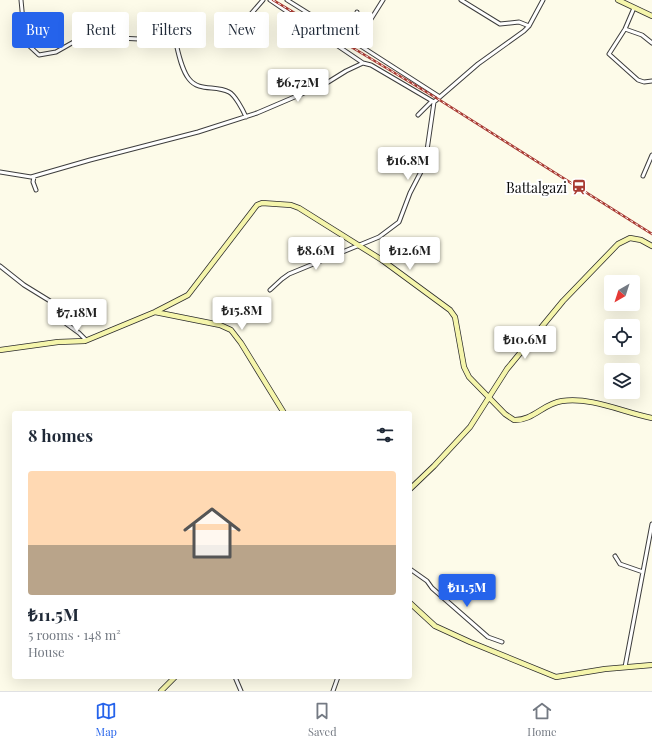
<!DOCTYPE html>
<meta charset="utf-8">
<style>
:root{--surface:#fff;--page:#f2f2f3;--text:#1f2937;--muted:#747a83;--line:#e0e1e3;--accent:#2563eb}
body{margin:0;font-family:"Playfair Display",serif;background:var(--page);color:var(--text);height:100vh;display:flex;flex-direction:column;font-size:15px;white-space:nowrap}
*{box-sizing:border-box;margin:0}
p{font-size:13px;color:var(--muted)}
.icon{flex:none;width:22px;height:22px;fill:none;stroke:currentColor;stroke-width:2;stroke-linecap:round;stroke-linejoin:round}
.map{position:relative;flex:1;overflow:hidden}
.details{position:absolute;left:12px;top:411px;width:400px;height:268px;display:flex;flex-direction:column;background:var(--surface);border-radius:4px;box-shadow:0 4px 16px #0002}
.details>*{flex:none}
.banner{position:absolute;left:12px;top:12px;width:400px;height:36px;display:flex;gap:8px}
.needle{width:26px;rotate:219deg}
.buttons{position:absolute;left:604px;top:275px;display:grid;gap:8px}
.buttons a{display:grid;place-items:center;width:36px;height:36px;border-radius:4px;background:var(--surface);box-shadow:0 4px 16px #0002;font-size:20px}
.price{position:absolute;translate:-50% -34px;padding:0 9px;border-radius:4px;background:#fff;color:#222;font-size:13px;line-height:26px;filter:drop-shadow(0 1px 2px #0008)}
.price::after{content:'';position:absolute;left:50%;top:24px;width:12px;height:9px;margin-left:-6px;background:inherit;clip-path:polygon(0 0,100% 0,50% 100%)}
.price.current{background:var(--accent);color:#fff}
ul{padding:0;list-style:none}
li{display:grid;align-content:center;gap:8px;height:212px;padding:0 16px}
li+li{border-top:1px solid var(--line)}
li span{display:grid;place-items:center;height:124px;border-radius:4px;color:#555}
li>.icon{margin-inline-start:auto}
span .icon{width:72px;height:72px;fill:#fffc;stroke-width:1}
li b{font-size:17px}
h2{display:flex;justify-content:space-between;align-items:center;height:48px;padding:0 16px;font-size:17px}
.chip{padding:0 14px;border-radius:4px;background:var(--surface);box-shadow:0 4px 16px #0002;font-size:14px;line-height:36px}
.chip.current{background:var(--accent);color:#fff}
.menu{display:flex;justify-content:space-around;align-items:center;height:56px;border-top:1px solid var(--line);background:var(--surface);font-size:11px;color:var(--muted)}
.menu a{display:grid;justify-items:center;gap:2px}
.menu .current{color:var(--accent)}
.map>svg:first-child{display:block}
</style>
<div class="map">
<svg width="652" height="691" viewBox="0 0 652 691">
<rect width="100%" height="100%" fill="#fdfbe9"/>
<g fill="none" stroke-linecap="round" stroke-linejoin="round">
<!-- street casing -->
<g stroke="#3d3d3d" stroke-width="5">
<path id="street" d="M21 0 25 42 39 55 56 52 86 35 101 30 119 38 139 39 162 37 175 39C178 51 181 69 189 79 199 92 215 85 229 92 235 95 243 110 246 117
M270 0 363 63
M287 0 356 43 383 0
M461 0 500 24 519 22 529 26
M634 8 625 29 609 54 638 80 644 82 652 81
M357 12C356 20 358 24 367 25
M625 29 642 35 652 43
M232 36 263 0
M356 43 440 97
M418 115 432 101
M0 172 31 177 90 160 198 132 257 113 325 84 346 71 363 63 371 65 434 102 478 64 524 31 529 26 543 0
M643 176 652 155
M34 177 33 182 36 190
M0 266 24 285 50 301 54 305 57 317 79 333 86 340
M270 290 282 279 289 274 379 237 399 222 410 193 425 164 434 102
M615 556 620 564 643 572
M410 569 427 581 432 588 488 637 502 642
M625 667 652 524
M235 677 241 691
M333 691 338 677"/>
</g>
<!-- secondary casing -->
<g stroke="#2c2c2c" stroke-width="6">
<path id="secondary" d="M618 0 652 16
M155 312 220 325 231 330 241 343 284 413
M0 350 58 342 85 341 155 312 188 295 257 205 262 203 291 205 299 208 382 260 450 310 455 317 464 367 469 377 505 414 514 420C533 421 544 403 562 401 593 397 622 412 652 418
M410 489 434 466 470 427 507 369 563 301 618 244 630 238 641 240 652 246
M410 603 435 626 470 642 556 677 605 669 652 665
M161 691 175 677"/>
</g>
<!-- street -->
<use href="#street" stroke="#fff" stroke-width="3"/>
<!-- secondary -->
<use href="#secondary" stroke="#f5f5ab" stroke-width="4.5"/>
<!-- rail casing -->
<g stroke="#a93b33" stroke-width="2.5">
<path id="rail" d="M273 0 438 99 652 234"/>
</g>
<!-- rail -->
<use href="#rail" stroke="#fff" stroke-width="1" stroke-dasharray="3" stroke-linecap="butt"/>
</g>
<!-- icons -->
<defs>
<g id="station-bare" transform="scale(1.2)"><path d="M-3-6H3Q5-6 5-4V2Q5 4 3 4L4.5 6H3L1.5 4h-3L-3 6H-4.5L-3 4Q-5 4-5 2V-4Q-5-6-3-6ZM-3.5-4v3h7v-3ZM-3.5 1v1.5H-2V1ZM2 1v1.5H3.5V1Z" fill="#a93b33" stroke="#fff" stroke-width="2.5" paint-order="stroke"/></g>
</defs>
<g fill-rule="evenodd">
<use href="#station-bare" x="579" y="187"/>
</g>
<g text-anchor="middle" dominant-baseline="central" stroke-width="4" stroke-linejoin="round" paint-order="stroke">
<!-- poi labels -->
<g font-size="14" fill="#0a0a0a" stroke="#fff" text-anchor="end">
<text x="567" y="187">Battalgazi</text>
</g>
</g>
</svg>
<div class="buttons">
<a><svg class="needle" viewBox="-14 -14 28 28"><path d="M0-13l5 13h-10z" fill="#e53935"/><path d="M0 13l5-13h-10z" fill="#747a83"/></svg></a>
<a><svg class="icon" aria-label="locate" viewBox="0 0 24 24"><circle cx="12" cy="12" r="6"/><path d="M12 2v4M12 18v4M2 12h4M18 12h4"/></svg></a>
<a><svg class="icon" aria-label="layers" viewBox="0 0 24 24"><path d="M12 4l9 5-9 5-9-5zM3 14l9 5 9-5"/></svg></a>
</div>
<b class="price" style="left:298px;top:103px">₺6.72M</b>
<b class="price" style="left:408px;top:181px">₺16.8M</b>
<b class="price" style="left:316px;top:271px">₺8.6M</b>
<b class="price" style="left:410px;top:271px">₺12.6M</b>
<b class="price" style="left:242px;top:331px">₺15.8M</b>
<b class="price" style="left:77px;top:333px">₺7.18M</b>
<b class="price" style="left:525px;top:360px">₺10.6M</b>
<b class="price current" style="left:467px;top:608px">₺11.5M</b>
<div class="banner">
<a class="chip current">Buy</a>
<a class="chip">Rent</a>
<a class="chip">Filters</a>
<a class="chip">New</a>
<a class="chip">Apartment</a>
</div>
<section class="details">
<h2>8 homes<svg class="icon" aria-label="filters" viewBox="0 0 24 24"><path d="M4 7h16M4 17h16"/><circle cx="9" cy="7" r="2"/><circle cx="15" cy="17" r="2"/></svg></h2>
<ul>
<li><span style="background:linear-gradient(#ffd9b3 60%,#b9a48a 0)"><svg class="icon" aria-label="home" viewBox="0 0 24 24"><path d="M3 11l9-7 9 7M6 9v11h12V9"/></svg></span><div><b>₺11.5M</b><p>5 rooms · 148 m²</p><p>House</p></div></li>
</ul>
</section>
</div>
<nav class="menu">
<a class="current"><svg class="icon" aria-label="map" viewBox="0 0 24 24"><path d="M3 6l6-2 6 2 6-2v14l-6 2-6-2-6 2zM9 4v14M15 6v14"/></svg>Map</a>
<a><svg class="icon" aria-label="saved" viewBox="0 0 24 24"><path d="M7 4h10v16l-5-4-5 4z"/></svg>Saved</a>
<a><svg class="icon" aria-label="home" viewBox="0 0 24 24"><path d="M3 11l9-7 9 7M6 9v11h12V9"/></svg>Home</a>
</nav>
